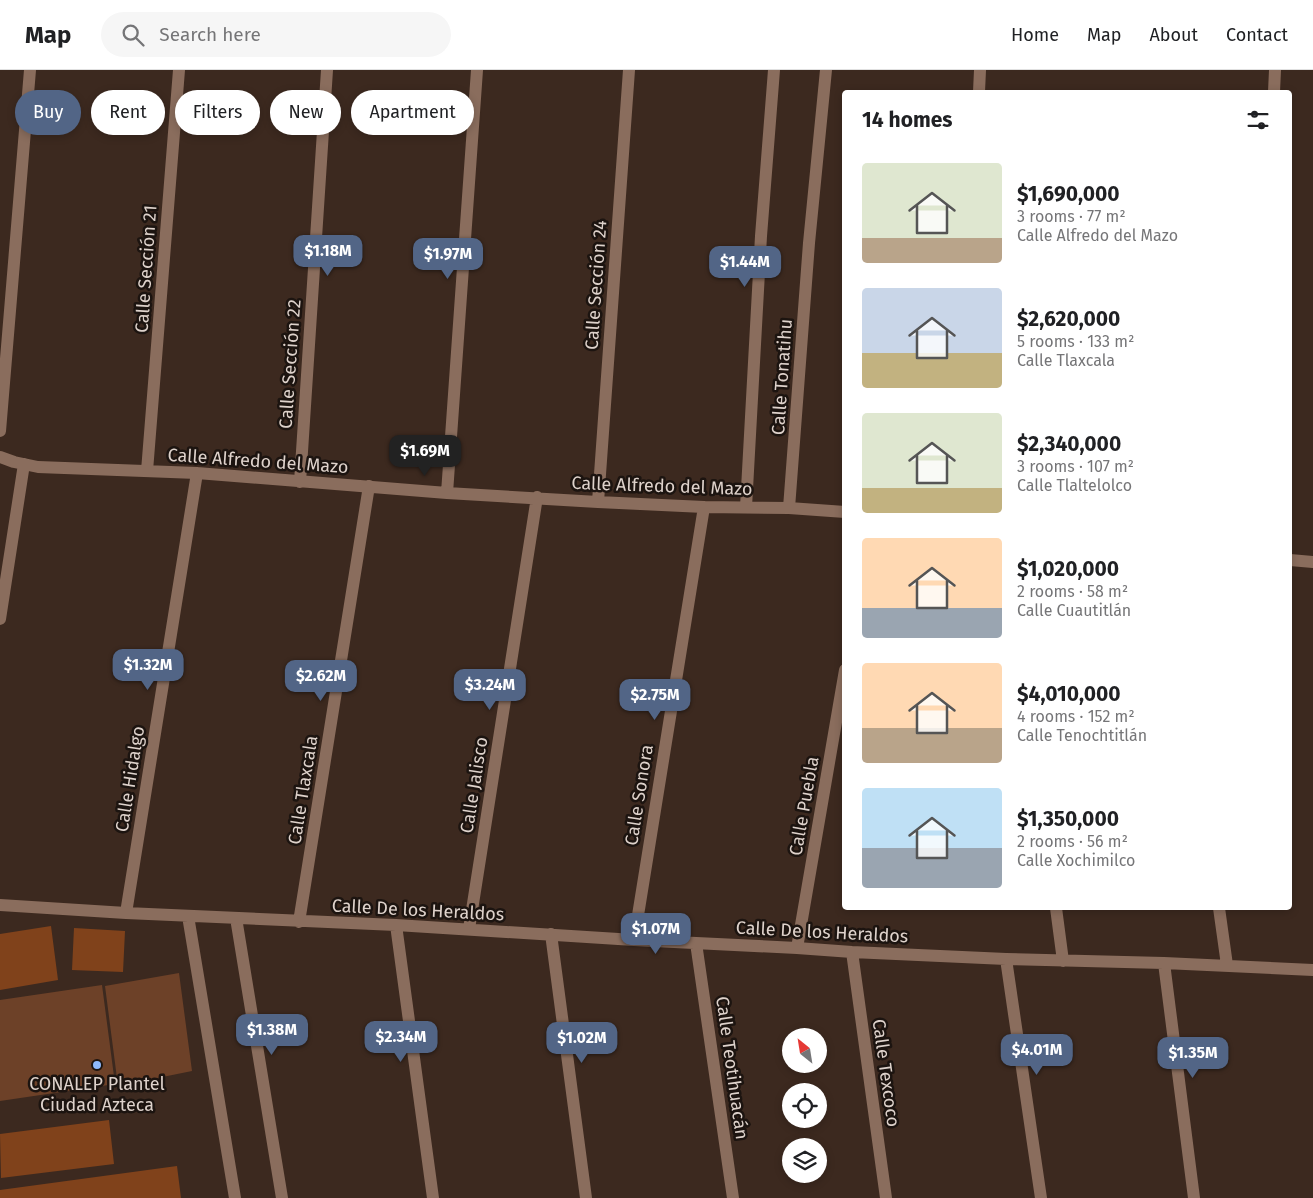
<!DOCTYPE html>
<meta charset="utf-8">
<style>
:root{--surface:#fff;--page:#f6f6f6;--text:#202124;--muted:#757577;--line:#e0e0e0;--accent:#526586}
body{margin:0;font-family:"Fira Sans",sans-serif;background:var(--page);color:var(--text);height:100vh;display:flex;flex-direction:column;font-size:19px;white-space:nowrap}
*{box-sizing:border-box;margin:0}
p{font-size:16px;color:var(--muted)}
.icon{flex:none;width:28px;height:28px;fill:none;stroke:currentColor;stroke-width:2;stroke-linecap:round;stroke-linejoin:round}
.map{position:relative;flex:1;overflow:hidden}
.details{position:absolute;left:842px;top:20px;width:450px;height:820px;display:flex;flex-direction:column;background:var(--surface);border-radius:5px;box-shadow:0 2px 8px #0003}
.details>*{flex:none}
.banner{position:absolute;left:15px;top:20px;width:475px;height:45px;display:flex;gap:10px}
.needle{width:32px;rotate:330deg}
.tools{position:absolute;left:782px;top:958px;display:grid;gap:10px}
.tools a{display:grid;place-items:center;width:45px;height:45px;border-radius:50%;background:var(--surface);box-shadow:0 2px 8px #0003;font-size:25px}
.price{position:absolute;translate:-50% -42px;padding:0 11px;border-radius:10px;background:var(--accent);color:#fff;font-size:16px;line-height:32px;filter:drop-shadow(0 1px 2px #0008)}
.price::after{content:'';position:absolute;left:50%;top:30px;width:15px;height:11px;margin-left:-8px;background:inherit;clip-path:polygon(0 0,100% 0,50% 100%)}
.price.on{background:#222;color:#fff}
ul{padding:0;list-style:none}
li{display:flex;align-items:center;gap:15px;height:125px;padding:0 20px}
li span{display:grid;place-items:center;flex:none;width:140px;height:100px;border-radius:5px;color:#555}
li>.icon{margin-inline-start:auto}
span .icon{width:60px;height:60px;fill:#fffc;stroke-width:1}
li b{font-size:21px}
h2{display:flex;justify-content:space-between;align-items:center;height:60px;padding:0 20px;font-size:21px}
.tag{padding:0 18px;border-radius:22px;background:var(--surface);box-shadow:0 2px 8px #0003;font-size:18px;line-height:45px}
.tag.on{background:var(--accent);color:#fff}
header{display:flex;align-items:center;gap:30px;box-sizing:border-box;height:70px;padding:0 25px;background:var(--surface);border-bottom:1px solid var(--line)}
header strong{font-size:24px}
nav{display:flex;gap:28px;margin-inline-start:auto;font-size:18px}
.search{width:350px;height:45px;background:var(--page);display:flex;align-items:center;gap:12px;box-sizing:border-box;padding:0 18px;border-radius:28px;color:var(--muted);font-size:19px}
.map>svg:first-child{display:block}
</style>
<header>
<strong>Map</strong>
<div class="search"><svg class="icon" aria-label="search" viewBox="0 0 24 24"><circle cx="10" cy="10" r="6"/><path d="M15 15l6 6"/></svg>Search here</div>
<nav><a>Home</a><a>Map</a><a>About</a><a>Contact</a></nav>
</header>
<div class="map">
<svg width="1313" height="1128" viewBox="0 0 1313 1128">
<rect width="100%" height="100%" fill="#3c291f"/>
<!-- green -->
<path fill="#6d4128" d="M179 903 192 1001 118 1016 105 916Z
M102 915 115 1014 0 1031V930Z"/>
<!-- building -->
<path fill="#80421b" d="M51 856 58 910 0 920V864Z
M74 858 125 861 123 902 72 900Z
M109 1050 114 1094 1 1108 0 1064Z
M177 1096 181 1128H0V1120Z"/>
<g fill="none" stroke-linecap="round" stroke-linejoin="round">
<!-- minor -->
<path stroke="#8a6d5d" stroke-width="12" d="M979 22 980 0
M1274 22 1275 0
M0 361 30 0
M0 387 14 392 38 397 197 403 447 423 598 432 704 437 789 438 845 442
M147 401 179 0
M300 412 327 0
M447 423 477 0
M598 432 629 0
M746 437 761 166 774 0
M789 438 809 173 826 0
M1290 490 1313 492
M0 549 24 394
M0 835 126 843 396 855 634 870 797 878 852 882 1006 889 1164 893 1313 900
M1056 838 1063 891
M1219 838 1227 895
M126 843 197 403
M188 846 235 1128
M236 848 282 1128
M299 852 369 416
M396 855 433 1128
M469 859 537 427
M551 864 586 1128
M634 870 704 437
M696 873 733 1128
M797 878 845 600
M852 882 886 1128
M1006 889 1041 1128
M1164 893 1194 1128"/>
</g>
<!-- markers -->
<circle fill="#8eb9fd" stroke="#1c1410" stroke-width="2" cx="97" cy="995" r="5"/>
<g text-anchor="middle" dominant-baseline="central" stroke-width="5" stroke-linejoin="round" paint-order="stroke">
<!-- street labels -->
<g font-size="18" fill="#ded2cb" stroke="#1c1410">
<text transform="translate(146 199) rotate(-86)">Calle Sección 21</text>
<text transform="translate(596 215) rotate(-86)">Calle Sección 24</text>
<text transform="translate(290 294) rotate(-86)">Calle Sección 22</text>
<text transform="translate(782 307) rotate(-86)">Calle Tonatihu</text>
<text transform="translate(258 391) rotate(4)">Calle Alfredo del Mazo</text>
<text transform="translate(662 416) rotate(2)">Calle Alfredo del Mazo</text>
<text transform="translate(130 709) rotate(-81)">Calle Hidalgo</text>
<text transform="translate(474 715) rotate(-81)">Calle Jalisco</text>
<text transform="translate(303 720) rotate(-81)">Calle Tlaxcala</text>
<text transform="translate(639 725) rotate(-81)">Calle Sonora</text>
<text transform="translate(804 736) rotate(-80)">Calle Puebla</text>
<text transform="translate(418 840) rotate(3)">Calle De los Heraldos</text>
<text transform="translate(822 862) rotate(3)">Calle De los Heraldos</text>
<text transform="translate(732 998) rotate(82)">Calle Teotihuacán</text>
<text transform="translate(886 1003) rotate(82)">Calle Texcoco</text>
</g>
<!-- poi labels -->
<g font-size="18" fill="#ded2cb" stroke="#1c1410">
<text x="97" y="1014">CONALEP Plantel<tspan x="97" dy="21">Ciudad Azteca</tspan></text>
</g>
</g>
</svg>
<div class="tools">
<a><svg class="needle" viewBox="-14 -14 28 28"><path d="M0-13l5 13h-10z" fill="#e53935"/><path d="M0 13l5-13h-10z" fill="#757577"/></svg></a>
<a><svg class="icon" aria-label="locate" viewBox="0 0 24 24"><circle cx="12" cy="12" r="6"/><path d="M12 2v4M12 18v4M2 12h4M18 12h4"/></svg></a>
<a><svg class="icon" aria-label="layers" viewBox="0 0 24 24"><path d="M12 4l9 5-9 5-9-5zM3 14l9 5 9-5"/></svg></a>
</div>
<b class="price" style="left:328px;top:207px">$1.18M</b>
<b class="price" style="left:448px;top:210px">$1.97M</b>
<b class="price" style="left:745px;top:218px">$1.44M</b>
<b class="price on" style="left:425px;top:407px">$1.69M</b>
<b class="price" style="left:148px;top:621px">$1.32M</b>
<b class="price" style="left:321px;top:632px">$2.62M</b>
<b class="price" style="left:490px;top:641px">$3.24M</b>
<b class="price" style="left:655px;top:651px">$2.75M</b>
<b class="price" style="left:656px;top:885px">$1.07M</b>
<b class="price" style="left:272px;top:986px">$1.38M</b>
<b class="price" style="left:401px;top:993px">$2.34M</b>
<b class="price" style="left:582px;top:994px">$1.02M</b>
<b class="price" style="left:1037px;top:1006px">$4.01M</b>
<b class="price" style="left:1193px;top:1009px">$1.35M</b>
<div class="banner">
<a class="tag on">Buy</a>
<a class="tag">Rent</a>
<a class="tag">Filters</a>
<a class="tag">New</a>
<a class="tag">Apartment</a>
</div>
<section class="details">
<h2>14 homes<svg class="icon" aria-label="filters" viewBox="0 0 24 24"><path d="M4 7h16M4 17h16"/><circle cx="9" cy="7" r="2"/><circle cx="15" cy="17" r="2"/></svg></h2>
<ul>
<li><span style="background:linear-gradient(#dfe7d0 75%,#b9a48a 0)"><svg class="icon" aria-label="home" viewBox="0 0 24 24"><path d="M3 11l9-7 9 7M6 9v11h12V9"/></svg></span><div><b>$1,690,000</b><p>3 rooms · 77 m²</p><p>Calle Alfredo del Mazo</p></div></li>
<li><span style="background:linear-gradient(#c9d6e8 65%,#c2b280 0)"><svg class="icon" aria-label="home" viewBox="0 0 24 24"><path d="M3 11l9-7 9 7M6 9v11h12V9"/></svg></span><div><b>$2,620,000</b><p>5 rooms · 133 m²</p><p>Calle Tlaxcala</p></div></li>
<li><span style="background:linear-gradient(#dfe7d0 75%,#c2b280 0)"><svg class="icon" aria-label="home" viewBox="0 0 24 24"><path d="M3 11l9-7 9 7M6 9v11h12V9"/></svg></span><div><b>$2,340,000</b><p>3 rooms · 107 m²</p><p>Calle Tlaltelolco</p></div></li>
<li><span style="background:linear-gradient(#ffd9b3 70%,#9aa5b1 0)"><svg class="icon" aria-label="home" viewBox="0 0 24 24"><path d="M3 11l9-7 9 7M6 9v11h12V9"/></svg></span><div><b>$1,020,000</b><p>2 rooms · 58 m²</p><p>Calle Cuautitlán</p></div></li>
<li><span style="background:linear-gradient(#ffd9b3 65%,#b9a48a 0)"><svg class="icon" aria-label="home" viewBox="0 0 24 24"><path d="M3 11l9-7 9 7M6 9v11h12V9"/></svg></span><div><b>$4,010,000</b><p>4 rooms · 152 m²</p><p>Calle Tenochtitlán</p></div></li>
<li><span style="background:linear-gradient(#bfe0f5 60%,#9aa5b1 0)"><svg class="icon" aria-label="home" viewBox="0 0 24 24"><path d="M3 11l9-7 9 7M6 9v11h12V9"/></svg></span><div><b>$1,350,000</b><p>2 rooms · 56 m²</p><p>Calle Xochimilco</p></div></li>
</ul>
</section>
</div>
